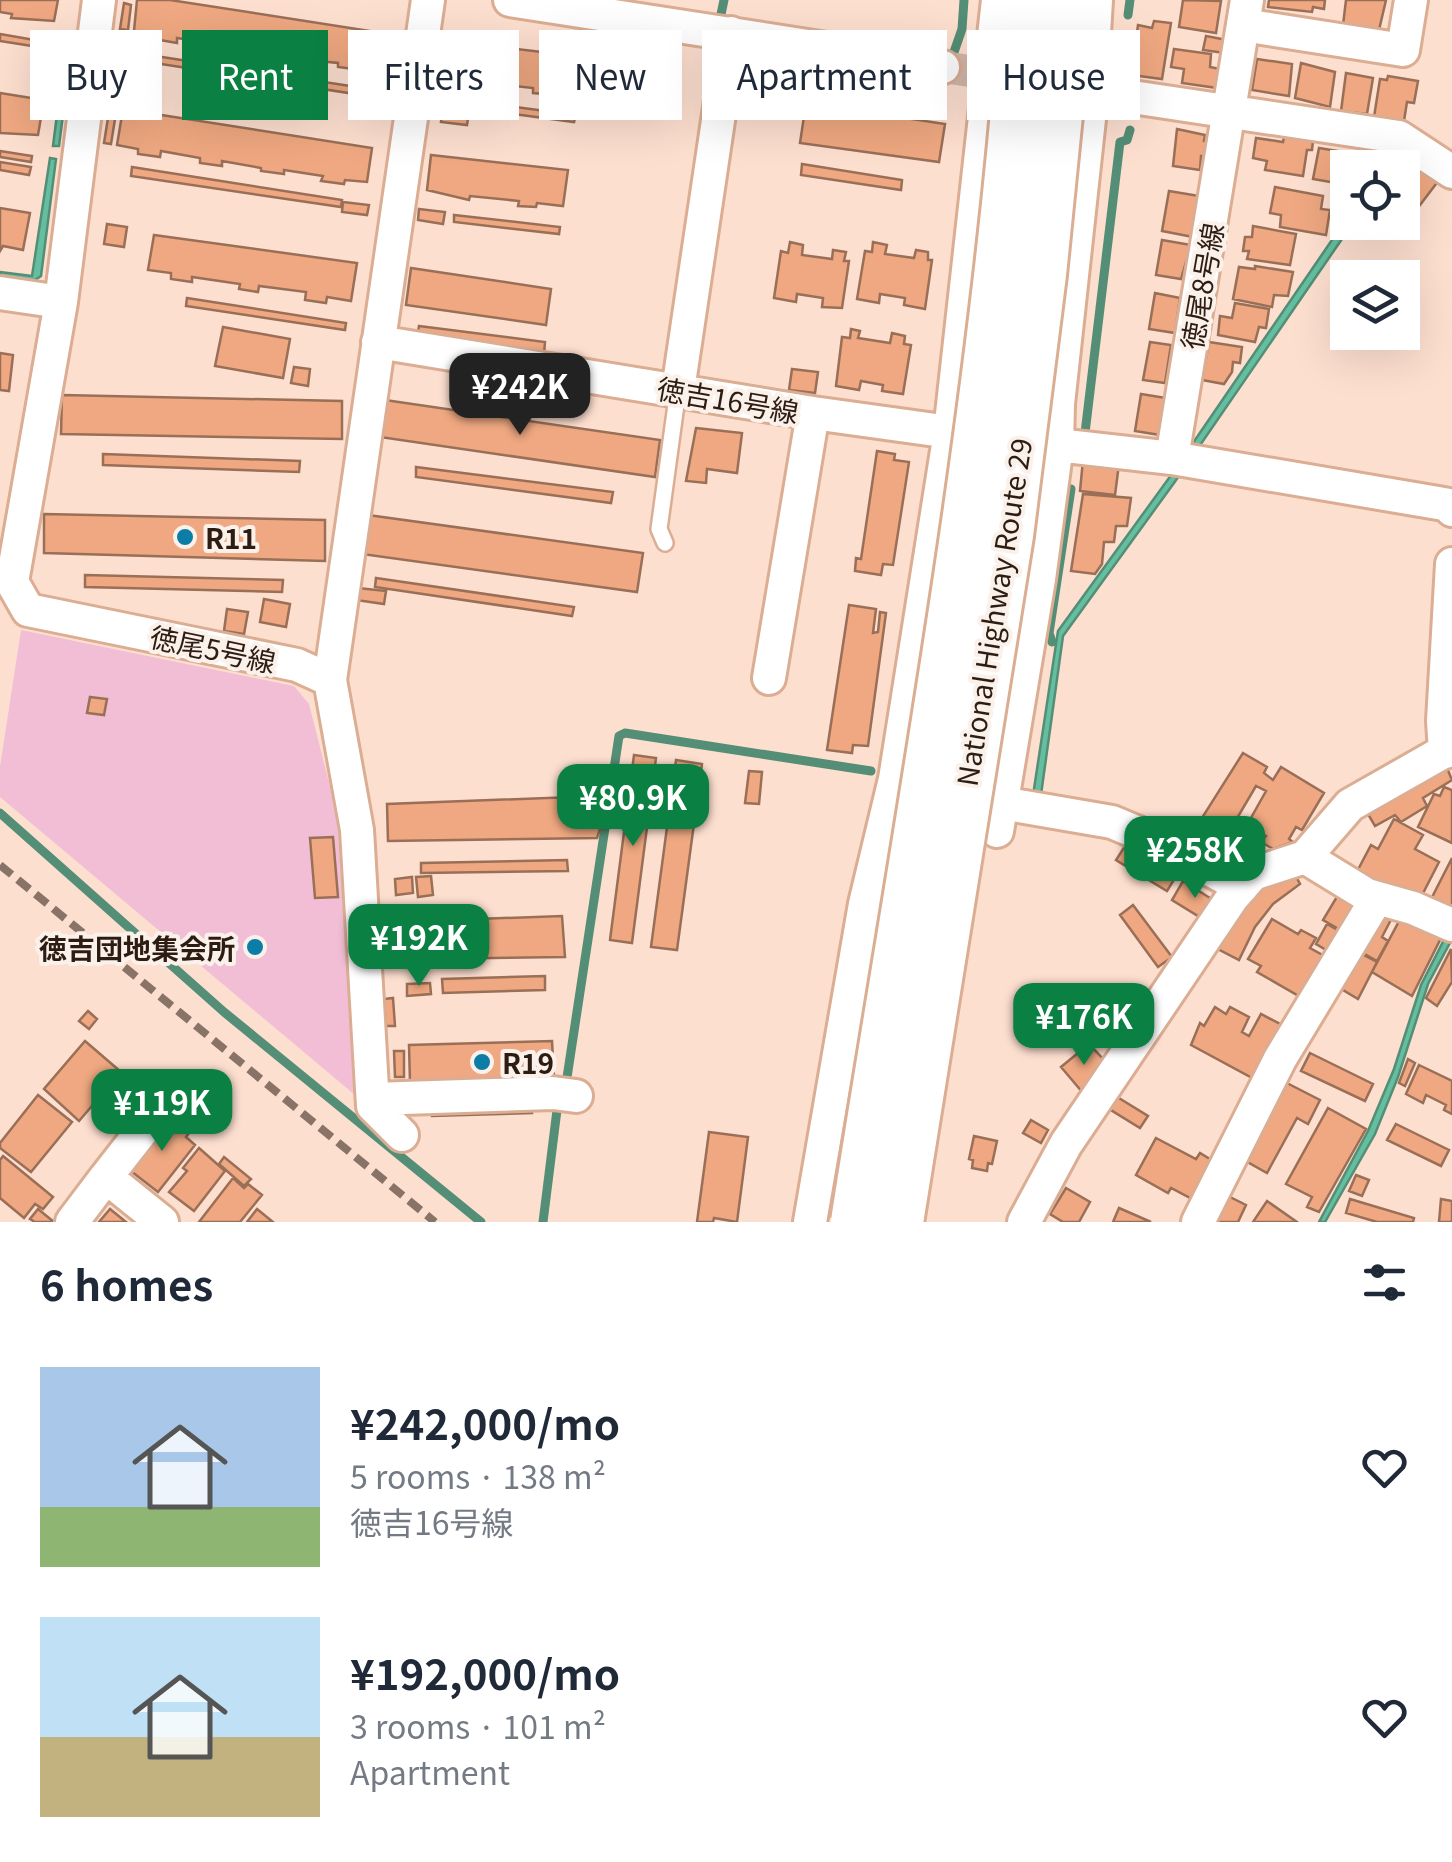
<!DOCTYPE html>
<meta charset="utf-8">
<style>
:root{--surface:#fff;--page:#f6f6f7;--text:#1f2937;--muted:#747a83;--accent:#0b8043}
body{margin:0;font-family:Georgia,"Noto Sans JP",serif;background:var(--page);color:var(--text);height:100vh;display:flex;flex-direction:column;font-size:38px;white-space:nowrap}
*{box-sizing:border-box;margin:0}
p{font-size:32px;color:var(--muted)}
.icon{flex:none;width:55px;height:55px;fill:none;stroke:currentColor;stroke-width:2;stroke-linecap:round;stroke-linejoin:round}
.map{position:relative;height:1222px;overflow:hidden}
.panel{display:flex;flex-direction:column;background:var(--surface);flex:1}
.panel>*{flex:none}
.hud{position:absolute;left:30px;top:30px;width:1392px;height:90px;display:flex;gap:20px}
.tools{position:absolute;left:1330px;top:150px;display:grid;gap:20px}
.tools a{display:grid;place-items:center;width:90px;height:90px;border-radius:0px;background:var(--surface);box-shadow:0 10px 40px #0002;font-size:50px}
.price{position:absolute;translate:-50% -85px;padding:0 22px;border-radius:20px;background:var(--accent);color:#fff;font-size:32px;line-height:65px;filter:drop-shadow(0 2px 5px #0008)}
.price::after{content:'';position:absolute;left:50%;top:60px;width:30px;height:22px;margin-left:-15px;background:inherit;clip-path:polygon(0 0,100% 0,50% 100%)}
.price.on{background:#222;color:#fff}
ul{padding:0;list-style:none}
li{display:flex;align-items:center;gap:30px;height:250px;padding:0 40px}
li span{display:grid;place-items:center;flex:none;width:280px;height:200px;border-radius:0px;color:#555}
li>.icon{margin-inline-start:auto}
span .icon{width:120px;height:120px;fill:#fffc;stroke-width:1}
li b{font-size:42px}
h2{display:flex;justify-content:space-between;align-items:center;height:120px;padding:0 40px;font-size:42px}
.chip{padding:0 35px;border-radius:0px;background:var(--surface);box-shadow:0 10px 40px #0002;font-size:35px;line-height:90px}
.chip.on{background:var(--accent);color:#fff}
.map>svg:first-child{display:block}
</style>
<div class="map">
<svg width="1452" height="1222" viewBox="0 0 1452 1222">
<rect width="100%" height="100%" fill="#fddfcf"/>
<!-- green -->
<path fill="#f1bed5" d="M21 630 294 686 309 704 337 814 355 1095 0 797V767Z"/>
<!-- water -->
<path fill="#64bfa1" stroke="#548e76" stroke-width="2.5" d="M66 43 72 45 59 146H53Z
M50 158 56 159 41 276 32 282 0 278V272L32 276Z
M1347 218 1348 222 1353 223 1174 483 1063 636 1040 802H1032L1058 631 1169 478Z
M1452 924V939L1428 984 1398 1077 1375 1134 1325 1222H1319L1368 1131 1394 1069 1421 985Z"/>
<g fill="none" stroke-linecap="round" stroke-linejoin="round">
<!-- stream -->
<path stroke="#548e76" stroke-width="9" d="M1128 15 1130 0
M720 19 724 0
M1125 48V83
M942 53 953 55 962 29 964 0
M1085 433 1120 142 1127 140 1130 130
M1052 642 1049 633 1071 489
M625 733 871 771
M0 813 224 1012 481 1222
M566 1084 619 736 623 734
M543 1222 558 1102"/>
</g>
<!-- building -->
<path fill="#efa881" stroke="#9a6f57" stroke-width="2.5" d="M0 0H58L54 21 11 18 12 14 0 12Z
M137 0H170L389 34 383 69 361 65V70L338 67V63L278 57V53L238 47 237 52 216 48V44L177 38V43L154 39V34L134 31Z
M1183 0 1221 1 1216 33 1179 27Z
M1269 0H1325L1324 9 1313 7 1312 12 1268 7Z
M1346 0H1386L1379 30 1343 25Z
M124 3 131 5 128 30 120 29Z
M1154 21 1171 23 1162 79 1131 75 1138 25 1152 28Z
M0 34 46 42 45 48 0 41Z
M1206 36 1227 40 1225 53 1203 50Z
M447 41 585 57 579 94 557 91 556 95 533 93V88L489 83 488 86 466 84 467 79 442 77Z
M1174 49 1211 54 1210 67 1220 69 1217 88 1182 83 1184 69 1171 67Z
M149 55 357 87 355 94 148 62Z
M1257 59 1292 64 1289 96 1252 90Z
M1301 63 1335 72 1330 107 1295 98Z
M1346 73 1373 78 1367 114 1341 111Z
M1388 76 1418 81 1414 103 1407 102 1404 121 1374 117 1380 79 1387 80Z
M359 88 385 90 383 102 358 98Z
M0 93 44 100 38 135 0 133Z
M470 101 576 115 574 122 469 108Z
M806 103 945 124 939 162 800 143Z
M123 109 372 148 367 182 345 180 344 184 321 181 323 176 284 170V174L261 171V168L222 161V166L200 163V158L161 151 160 157 138 154V149L117 145Z
M443 110 469 113 467 125 441 122Z
M108 118 115 119 111 144 104 143Z
M1177 129 1205 135 1204 141 1210 142 1208 156H1201L1200 170 1173 166Z
M1284 137 1313 141 1312 150H1307L1303 176 1265 170 1267 161 1253 158 1256 138 1283 142Z
M1359 147 1385 152 1377 168H1357Z
M1319 148 1356 154 1353 168H1348V185L1313 179Z
M0 151 32 156 31 162 0 157Z
M1406 153 1442 176 1420 205 1402 193V168H1396Z
M431 155 568 170 563 206 537 203 536 207 518 206 519 201 470 196 469 200 427 190Z
M0 162 31 167 29 175 0 170Z
M802 164 902 180 901 190 801 175Z
M132 167 342 200 341 207 131 176Z
M1275 187 1323 196 1321 209 1330 210 1326 235 1280 227 1281 215 1270 213Z
M1169 191 1205 197 1193 237 1162 231Z
M1342 200 1348 203V210L1340 220 1332 214Z
M343 202 369 205 367 215 342 212Z
M0 208 30 213 23 250 3 246 0 251Z
M419 209 445 212 443 224 418 220Z
M454 215 560 227 559 234 454 222Z
M107 224 127 227 124 247 104 244Z
M1253 226 1296 234 1290 265 1247 259 1249 251H1243L1245 237H1252Z
M154 235 357 263 351 301 327 297 326 303 305 300 306 292 259 286 258 292 239 289 240 284 192 277V282L171 279V273L148 270Z
M1162 240 1191 245 1181 279 1156 275Z
M790 242 803 245 802 255 832 259 833 250 846 252 844 261H849L842 308 822 307 823 298 797 294 796 302 774 298 781 251 788 253Z
M873 242 887 245 885 254 914 258 916 250 928 252V260H932L925 309 904 305 905 298 880 294 879 303 857 299 865 251 872 252Z
M1255 266 1293 272 1288 296 1274 295 1272 307 1233 299 1239 267 1255 269Z
M411 268 551 289 546 325 406 305Z
M1155 293 1180 298 1175 333 1149 329Z
M187 298 346 323 345 330 186 306Z
M1235 303 1269 309 1266 328 1259 327 1255 342 1218 335 1220 316 1232 318Z
M419 326 545 342 544 354 417 338Z
M223 327 290 339 283 378 215 366Z
M851 329 860 331 858 338 890 343 892 333 905 336 904 344 911 345 903 394 882 391 883 385 861 381 859 390 836 386 842 337 850 338Z
M1150 342 1171 345 1165 383 1143 380Z
M1209 342 1242 347 1240 363 1233 362 1232 372 1224 384 1202 380Z
M0 353 13 355 9 391 0 390Z
M294 367 310 369 308 386 291 383Z
M792 369 818 372 815 393 789 390Z
M1141 394 1166 398 1160 435 1135 431Z
M62 395 342 401V439L61 434Z
M385 400 660 440 655 477 380 437Z
M696 428 742 433 737 473 707 469 706 483 686 481Z
M877 451 895 454 894 460 909 462 893 565 883 564 881 575 855 571 856 558 861 559Z
M103 454 300 461 299 472 103 465Z
M1083 460 1119 464 1115 495 1080 491Z
M416 467 613 492 611 503 416 477Z
M1083 494 1131 498 1127 526H1116L1114 542H1104L1102 564 1095 574 1071 571Z
M44 514 325 520V561L44 553Z
M368 515 643 553 637 592 362 554Z
M85 575 283 580 282 592 85 587Z
M376 578 574 607 572 616 375 587Z
M358 588 386 591 384 604 356 600Z
M264 599 290 604 286 627 260 622Z
M849 605 876 609 873 633 878 632 880 612 886 613 868 746 853 745 852 753 827 750Z
M227 609 248 612 244 634 224 631Z
M90 697 107 699 104 715 87 713Z
M1243 753 1267 767 1264 773 1273 780 1281 767 1324 793 1302 830 1296 827 1289 839 1293 842 1273 849 1261 842 1266 836 1247 825 1266 791 1256 786 1226 837 1200 821Z
M634 755 656 758 632 943 610 940Z
M676 760 702 764 677 950 651 947Z
M1445 763 1452 780 1423 798 1427 806 1401 822 1395 815 1375 826 1365 809Z
M749 771 762 772 759 804 745 803Z
M1444 787 1452 790V843L1418 827 1434 794 1440 796Z
M599 796 600 829 597 838 388 841 387 804Z
M1394 819 1423 835 1415 849 1439 862 1417 905 1352 881 1371 845 1378 849Z
M1199 822 1234 843 1220 866 1185 848Z
M333 837 338 897 315 898 310 838Z
M1127 843 1177 875 1167 891 1116 860Z
M1233 850 1254 860 1237 874 1222 867Z
M1452 858V918L1426 909Z
M567 860 568 871 421 873V863Z
M1293 871 1300 884 1273 904 1255 927 1239 960 1214 947 1254 890Z
M431 876 433 895 418 897 416 877Z
M412 877 413 893 396 895 395 879Z
M1183 881 1218 903 1206 921 1172 900Z
M1341 890 1368 906 1351 936 1323 920Z
M1133 905 1172 957 1158 967 1120 915Z
M1386 906 1395 912 1382 937 1388 941 1377 961 1354 948Z
M1405 910 1445 930 1412 996 1372 972Z
M562 916 565 957 421 959V921Z
M1272 919 1298 934 1301 930 1316 938 1310 948 1328 958 1304 999 1257 972 1261 966 1248 959Z
M1327 924 1350 937 1338 957 1316 944Z
M1451 949 1452 982 1437 1006 1426 998Z
M1354 950 1377 962 1358 999 1333 984Z
M545 976V990L443 993 442 979Z
M430 983 431 994 407 996V984Z
M393 998 395 1026H386L384 999Z
M1215 1007 1226 1014 1230 1007 1249 1017 1242 1032 1249 1036 1261 1014 1286 1027 1256 1080 1191 1045 1200 1023 1204 1026Z
M88 1011 97 1019 89 1029 79 1021Z
M85 1041 121 1072 79 1121 44 1089Z
M552 1041 554 1078 410 1083 409 1045Z
M1089 1044 1106 1062 1094 1072 1099 1079 1083 1093 1061 1067Z
M394 1051H404V1077H395Z
M1310 1053 1373 1084 1365 1101 1301 1071Z
M1408 1059 1415 1063 1405 1086 1399 1083Z
M1419 1065 1452 1081V1114L1444 1110 1446 1105 1426 1095 1423 1103 1406 1094Z
M1279 1079 1320 1100 1308 1124 1297 1118 1267 1173 1235 1155Z
M38 1095 72 1122 31 1172 0 1148V1143Z
M1114 1095 1148 1116 1140 1128 1106 1107Z
M532 1101V1113L432 1116V1104Z
M1328 1108 1366 1129 1319 1212 1307 1207 1312 1197 1286 1184Z
M167 1115 189 1133 186 1137 195 1145 158 1192 127 1168Z
M1031 1120 1048 1130 1041 1143 1023 1133Z
M1396 1124 1449 1150 1441 1166 1387 1140Z
M709 1132 748 1137 737 1222 714 1218 713 1222H697Z
M974 1136 997 1141 992 1164 988 1163 987 1171 972 1168 973 1160 969 1159Z
M1156 1138 1196 1159 1200 1153 1213 1161 1194 1200 1171 1188 1168 1193 1136 1175Z
M199 1148 225 1171 194 1211 169 1192 187 1171 183 1168Z
M3 1156 53 1197 43 1209 35 1204 24 1218 0 1198V1160Z
M224 1157 251 1179 244 1186 219 1164Z
M1356 1175 1369 1180 1362 1196 1349 1191Z
M233 1178 244 1188 248 1184 262 1195 240 1222H199Z
M1066 1188 1090 1202 1079 1222H1063L1050 1214Z
M1222 1193 1246 1205 1238 1222H1208Z
M1350 1199 1414 1218 1413 1222H1377L1346 1213Z
M1441 1199 1452 1201V1222H1439Z
M1267 1201 1297 1222H1253Z
M1119 1208 1151 1222H1113Z
M38 1209 54 1222H35L30 1219Z
M110 1209 126 1222H99Z
M257 1209 273 1222H247Z"/>
<g fill="none" stroke-linecap="round" stroke-linejoin="round">
<!-- minor-tunnel -->
<path stroke="#d3b8a9" stroke-width="32" stroke-dasharray="32 16" stroke-linecap="butt" d="M943 67 1016 78"/>
<!-- service casing -->
<g stroke="#dbad93" stroke-width="20">
<path id="service" d="M665 543 659 529 678 390"/>
</g>
<!-- minor casing -->
<g stroke="#dbad93" stroke-width="38">
<path id="minor" d="M99 0 61 302 12 582 28 610 297 665 330 680 428 0
M510 0 943 67
M1243 25 1403 50 1411 0
M1119 95 1399 137 1452 172
M0 293 61 302
M378 342 813 413 769 678
M678 390 731 33
M813 413 950 432
M1057 445 1172 458 1247 0
M1172 458 1438 503 1449 505 1452 510
M330 680 357 830 373 1106 402 1135
M1445 752 1443 721 1452 564
M1002 803 1112 822 1155 840 1242 887
M997 831 1039 579 1057 445 1058 404 1089 119 1096 0
M1305 857 1367 895 1413 908 1452 925
M373 1099 553 1093 576 1096
M106 1177 156 1113
M72 1222 106 1177 162 1222
M810 1222 865 904 895 779 950 432 998 0
M1024 1222 1066 1144 1232 898 1253 874 1305 857 1350 805 1452 747
M1198 1222 1280 1059 1377 898"/>
</g>
<!-- trunk casing -->
<g stroke="#dbad93" stroke-width="58">
<path id="trunk" d="M1023 42 1026 0
M1063 45 1066 0"/>
</g>
<!-- service -->
<use href="#service" stroke="#fff" stroke-width="15"/>
<!-- minor -->
<use href="#minor" stroke="#fff" stroke-width="32"/>
<!-- trunk -->
<use href="#trunk" stroke="#fff" stroke-width="52"/>
<!-- rail -->
<path stroke="#897266" stroke-width="8" stroke-dasharray="15 8" stroke-linecap="butt" d="M0 865 435 1222"/>
<!-- trunk-bridge casing -->
<g stroke="#dbad93" stroke-width="58" stroke-linecap="butt">
<path id="trunk-bridge" d="M857 1222C919 830 992 438 1023 42
M897 1222 1007 535 1040 274 1063 45"/>
</g>
<!-- trunk-bridge -->
<use href="#trunk-bridge" stroke="#fff" stroke-width="52"/>
</g>
<!-- markers -->
<g fill="#0c7da6" stroke="#fbf1eb" stroke-width="4">
<circle cx="185" cy="537" r="10"/>
<circle cx="255" cy="947" r="10"/>
<circle cx="482" cy="1062" r="10"/>
</g>
<g text-anchor="middle" dominant-baseline="central" stroke-width="8" stroke-linejoin="round" paint-order="stroke">
<!-- street labels -->
<g font-size="28" fill="#2d1c12" stroke="#fbf1eb">
<text transform="translate(1201 286) rotate(-80)">徳尾8号線</text>
<text transform="translate(728 399) rotate(10)">徳吉16号線</text>
<text transform="translate(993 612) rotate(-81)">National Highway Route 29</text>
<text transform="translate(213 648) rotate(12)">徳尾5号線</text>
</g>
<!-- poi labels -->
<g font-size="28" font-weight="bold" fill="#2d1c12" stroke="#fbf1eb" text-anchor="start">
<text x="205" y="537">R11</text>
<text x="235" y="947" text-anchor="end">徳吉団地集会所</text>
<text x="502" y="1062">R19</text>
</g>
</g>
</svg>
<div class="tools">
<a><svg class="icon" aria-label="locate" viewBox="0 0 24 24"><circle cx="12" cy="12" r="6"/><path d="M12 2v4M12 18v4M2 12h4M18 12h4"/></svg></a>
<a><svg class="icon" aria-label="layers" viewBox="0 0 24 24"><path d="M12 4l9 5-9 5-9-5zM3 14l9 5 9-5"/></svg></a>
</div>
<b class="price on" style="left:520px;top:438px">¥242K</b>
<b class="price" style="left:633px;top:849px">¥80.9K</b>
<b class="price" style="left:1195px;top:901px">¥258K</b>
<b class="price" style="left:419px;top:989px">¥192K</b>
<b class="price" style="left:1084px;top:1068px">¥176K</b>
<b class="price" style="left:162px;top:1154px">¥119K</b>
<div class="hud">
<a class="chip">Buy</a>
<a class="chip on">Rent</a>
<a class="chip">Filters</a>
<a class="chip">New</a>
<a class="chip">Apartment</a>
<a class="chip">House</a>
</div>
</div>
<section class="panel">
<h2>6 homes<svg class="icon" aria-label="filters" viewBox="0 0 24 24"><path d="M4 7h16M4 17h16"/><circle cx="9" cy="7" r="2"/><circle cx="15" cy="17" r="2"/></svg></h2>
<ul>
<li><span style="background:linear-gradient(#a9c7e8 70%,#8fb573 0)"><svg class="icon" aria-label="home" viewBox="0 0 24 24"><path d="M3 11l9-7 9 7M6 9v11h12V9"/></svg></span><div><b>¥242,000/mo</b><p>5 rooms · 138 m²</p><p>徳吉16号線</p></div><svg class="icon" aria-label="heart" viewBox="0 0 24 24"><path d="M12 20l-8-8c-3-5 5-10 8-4 3-6 11-1 8 4z"/></svg></li>
<li><span style="background:linear-gradient(#bfe0f5 60%,#c2b280 0)"><svg class="icon" aria-label="home" viewBox="0 0 24 24"><path d="M3 11l9-7 9 7M6 9v11h12V9"/></svg></span><div><b>¥192,000/mo</b><p>3 rooms · 101 m²</p><p>Apartment</p></div><svg class="icon" aria-label="heart" viewBox="0 0 24 24"><path d="M12 20l-8-8c-3-5 5-10 8-4 3-6 11-1 8 4z"/></svg></li>
</ul>
</section>
